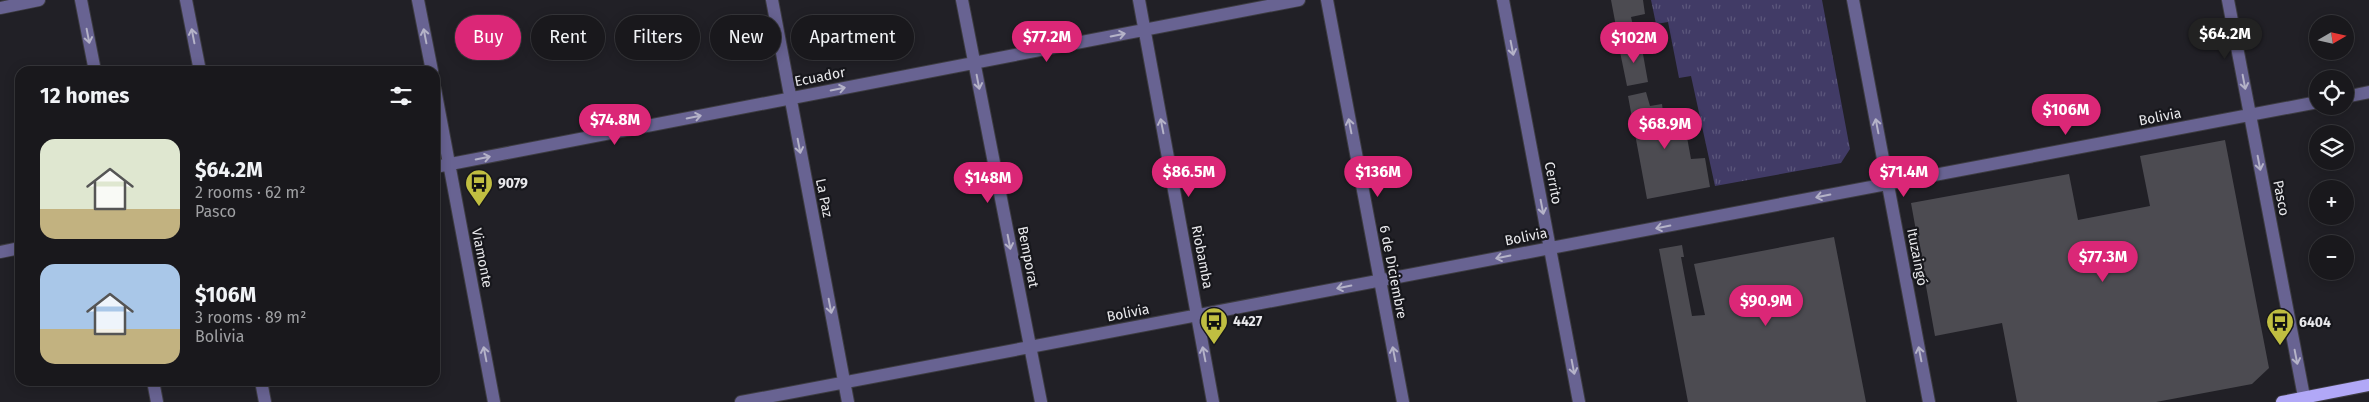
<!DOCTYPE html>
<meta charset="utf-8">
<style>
:root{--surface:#19181c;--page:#222125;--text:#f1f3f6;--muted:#9fa0a3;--line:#37373b;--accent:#db2777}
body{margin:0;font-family:"Fira Sans",sans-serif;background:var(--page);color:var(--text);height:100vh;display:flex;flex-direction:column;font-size:19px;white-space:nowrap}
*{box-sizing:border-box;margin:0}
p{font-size:16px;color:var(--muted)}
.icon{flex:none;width:28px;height:28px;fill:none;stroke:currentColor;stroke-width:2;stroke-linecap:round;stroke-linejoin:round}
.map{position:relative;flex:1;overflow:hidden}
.details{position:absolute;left:15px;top:66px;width:425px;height:320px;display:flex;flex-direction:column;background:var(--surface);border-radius:15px;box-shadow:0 2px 12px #0003,0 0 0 1px var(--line)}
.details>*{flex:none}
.banner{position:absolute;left:455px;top:15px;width:475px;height:45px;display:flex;gap:10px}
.needle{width:32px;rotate:81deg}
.tools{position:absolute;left:2309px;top:15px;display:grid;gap:10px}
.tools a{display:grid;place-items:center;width:45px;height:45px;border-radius:50%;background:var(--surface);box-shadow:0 2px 12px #0003,0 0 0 1px var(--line);font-size:25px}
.price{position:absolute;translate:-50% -42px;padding:0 11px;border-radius:18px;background:var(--accent);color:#fff;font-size:16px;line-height:32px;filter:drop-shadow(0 1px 2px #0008)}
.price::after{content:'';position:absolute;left:50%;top:30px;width:15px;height:11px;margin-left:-8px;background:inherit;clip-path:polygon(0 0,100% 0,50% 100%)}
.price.current{background:#222;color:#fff}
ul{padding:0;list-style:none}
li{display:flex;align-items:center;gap:15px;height:125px;padding:0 25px}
li span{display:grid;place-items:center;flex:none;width:140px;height:100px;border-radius:15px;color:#555}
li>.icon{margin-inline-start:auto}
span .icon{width:60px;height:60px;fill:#fffc;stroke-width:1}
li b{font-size:21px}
h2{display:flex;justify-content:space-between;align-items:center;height:60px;padding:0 25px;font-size:21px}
.chip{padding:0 18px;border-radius:22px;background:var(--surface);box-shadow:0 2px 12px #0003,0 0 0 1px var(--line);font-size:18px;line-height:45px}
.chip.current{background:var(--accent);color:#fff}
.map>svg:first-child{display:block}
</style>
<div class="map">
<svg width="2369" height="402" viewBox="0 0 2369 402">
<defs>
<pattern id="grass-tufts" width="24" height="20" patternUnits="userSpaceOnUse" patternTransform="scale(1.25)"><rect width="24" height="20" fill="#413b66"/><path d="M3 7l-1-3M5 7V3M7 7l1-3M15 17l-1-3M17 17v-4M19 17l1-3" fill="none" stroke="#5c577c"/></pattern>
</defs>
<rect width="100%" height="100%" fill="#212026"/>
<!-- grass -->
<path fill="url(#grass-tufts)" d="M1651 0H1822L1850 149 1841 163 1715 186 1691 76 1679 78 1668 22 1656 24Z"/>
<!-- building -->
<path fill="#4c4b51" d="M1611 0H1643L1645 14 1631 17 1635 34 1618 37Z
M1641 43 1648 82 1627 86 1619 47Z
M1646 92 1650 106 1662 104 1663 112 1682 110 1691 159 1705 158 1710 187 1647 199 1628 96Z
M2225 140 2269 368 2252 384 2156 402H2017L2002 323 1935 336 1911 203 2069 174 2078 220 2150 206 2140 156Z
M1834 237 1866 402H1688L1659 249 1682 245 1684 257H1681L1692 316 1705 315 1694 264Z"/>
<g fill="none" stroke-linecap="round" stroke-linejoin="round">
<!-- minor casing -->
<g stroke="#3d3c42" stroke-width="14">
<path id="minor" d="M81 0 95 71
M186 0 200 71
M418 0 432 71
M772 0 848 402
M962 0 1041 402
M1139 0 1213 402
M1327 0 1403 402
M1503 0 1579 402
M1853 0 1929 402
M2228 0 2305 402
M0 8 39 0
M435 89 494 402
M2345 97 2369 92
M435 167 1299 0
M0 252 20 248
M153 381 157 402
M261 381 265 402
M741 402 2318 102"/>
</g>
<!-- major casing -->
<g stroke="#3d3c42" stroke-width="14">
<path id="major" d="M2282 402 2369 385"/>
</g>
<!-- minor -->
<use href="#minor" stroke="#686392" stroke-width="12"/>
<!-- major -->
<use href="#major" stroke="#b1a8f7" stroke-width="12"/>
</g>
<!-- one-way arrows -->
<defs><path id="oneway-shaft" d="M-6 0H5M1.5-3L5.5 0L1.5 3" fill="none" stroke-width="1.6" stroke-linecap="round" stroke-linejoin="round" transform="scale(1.25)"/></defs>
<g stroke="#b5b3c8">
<use href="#oneway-shaft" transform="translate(1118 35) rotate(-11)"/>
<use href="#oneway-shaft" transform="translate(88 36) rotate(79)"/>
<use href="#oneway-shaft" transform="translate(193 36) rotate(-101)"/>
<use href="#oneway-shaft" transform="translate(425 36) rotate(-101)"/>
<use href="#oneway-shaft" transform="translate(1512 48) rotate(79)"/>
<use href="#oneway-shaft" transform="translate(978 82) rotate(79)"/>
<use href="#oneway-shaft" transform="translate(2244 82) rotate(79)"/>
<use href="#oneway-shaft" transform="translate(838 89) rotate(-11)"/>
<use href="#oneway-shaft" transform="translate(694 117) rotate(-11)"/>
<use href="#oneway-shaft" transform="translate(1162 126) rotate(-101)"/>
<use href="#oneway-shaft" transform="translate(1350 126) rotate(-101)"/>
<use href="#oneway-shaft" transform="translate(1877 126) rotate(-101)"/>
<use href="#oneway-shaft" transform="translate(799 146) rotate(79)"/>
<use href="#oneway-shaft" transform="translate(483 158) rotate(-11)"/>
<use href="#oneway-shaft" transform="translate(2259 163) rotate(79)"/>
<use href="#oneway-shaft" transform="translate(1823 196) rotate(169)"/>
<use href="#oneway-shaft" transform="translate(1542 207) rotate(79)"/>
<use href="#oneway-shaft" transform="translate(1663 227) rotate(169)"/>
<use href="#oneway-shaft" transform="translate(1009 242) rotate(79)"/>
<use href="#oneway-shaft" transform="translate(1503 257) rotate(169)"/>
<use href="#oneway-shaft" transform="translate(1344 287) rotate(169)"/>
<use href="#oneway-shaft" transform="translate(830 306) rotate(79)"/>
<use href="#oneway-shaft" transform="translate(485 354) rotate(-101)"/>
<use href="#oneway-shaft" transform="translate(1204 354) rotate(-101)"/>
<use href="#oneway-shaft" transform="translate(1394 354) rotate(-101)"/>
<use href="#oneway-shaft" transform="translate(1920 354) rotate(-101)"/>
<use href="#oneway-shaft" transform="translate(2296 357) rotate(79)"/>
<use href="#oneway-shaft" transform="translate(1573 367) rotate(79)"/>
</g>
<!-- icons -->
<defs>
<g id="bus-pin" transform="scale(1.4375)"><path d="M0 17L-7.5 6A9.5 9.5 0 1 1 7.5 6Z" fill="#c0be41" stroke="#17171c"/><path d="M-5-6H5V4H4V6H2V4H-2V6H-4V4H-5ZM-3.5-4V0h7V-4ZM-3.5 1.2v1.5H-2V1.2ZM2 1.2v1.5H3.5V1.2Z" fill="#111"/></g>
</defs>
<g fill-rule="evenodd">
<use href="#bus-pin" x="479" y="183"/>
<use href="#bus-pin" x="1214" y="321"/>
<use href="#bus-pin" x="2280" y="322"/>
</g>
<g text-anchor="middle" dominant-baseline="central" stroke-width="4.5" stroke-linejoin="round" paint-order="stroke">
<!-- street labels -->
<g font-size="14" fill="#e9e9ec" stroke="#17171c">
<text transform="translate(820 77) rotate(-11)">Ecuador</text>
<text transform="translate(2160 117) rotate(-11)">Bolivia</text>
<text transform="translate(1553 183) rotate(79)">Cerrito</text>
<text transform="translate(824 198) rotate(79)">La Paz</text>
<text transform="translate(2281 198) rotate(79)">Pasco</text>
<text transform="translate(1526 237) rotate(-11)">Bolivia</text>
<text transform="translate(1028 257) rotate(79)">Bemporat</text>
<text transform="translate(1202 257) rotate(79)">Riobamba</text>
<text transform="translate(1917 257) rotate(79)">Ituzaingó</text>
<text transform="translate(482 258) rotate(79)">Viamonte</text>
<text transform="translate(1393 272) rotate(79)">6 de Diciembre</text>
<text transform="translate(1128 313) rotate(-11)">Bolivia</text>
</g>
<!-- poi labels -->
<g font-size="14" font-weight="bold" fill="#e9e9ec" stroke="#17171c" text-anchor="start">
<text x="498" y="183">9079</text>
<text x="1233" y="321">4427</text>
<text x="2299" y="322">6404</text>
</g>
</g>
</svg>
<div class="tools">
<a><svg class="needle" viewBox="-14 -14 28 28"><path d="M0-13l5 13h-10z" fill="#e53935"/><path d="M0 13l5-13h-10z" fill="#9fa0a3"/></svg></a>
<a><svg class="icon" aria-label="locate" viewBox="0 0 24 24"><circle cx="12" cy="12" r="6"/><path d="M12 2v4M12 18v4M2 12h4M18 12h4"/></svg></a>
<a><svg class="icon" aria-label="layers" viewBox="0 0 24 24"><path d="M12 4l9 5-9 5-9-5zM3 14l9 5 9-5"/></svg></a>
<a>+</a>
<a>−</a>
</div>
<b class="price current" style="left:2225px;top:60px">$64.2M</b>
<b class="price" style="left:1047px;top:63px">$77.2M</b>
<b class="price" style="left:1634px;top:64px">$102M</b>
<b class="price" style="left:2066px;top:136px">$106M</b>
<b class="price" style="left:615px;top:146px">$74.8M</b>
<b class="price" style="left:1665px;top:150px">$68.9M</b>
<b class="price" style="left:1189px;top:198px">$86.5M</b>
<b class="price" style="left:1378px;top:198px">$136M</b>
<b class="price" style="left:1904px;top:198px">$71.4M</b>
<b class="price" style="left:988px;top:204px">$148M</b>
<b class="price" style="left:2103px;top:283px">$77.3M</b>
<b class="price" style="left:1766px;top:327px">$90.9M</b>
<div class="banner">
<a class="chip current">Buy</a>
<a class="chip">Rent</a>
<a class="chip">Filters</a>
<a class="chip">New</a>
<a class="chip">Apartment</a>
</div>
<section class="details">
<h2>12 homes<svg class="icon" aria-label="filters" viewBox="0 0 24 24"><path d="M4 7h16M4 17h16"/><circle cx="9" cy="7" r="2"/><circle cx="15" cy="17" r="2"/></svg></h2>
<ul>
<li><span style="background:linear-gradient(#dfe7d0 70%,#c2b280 0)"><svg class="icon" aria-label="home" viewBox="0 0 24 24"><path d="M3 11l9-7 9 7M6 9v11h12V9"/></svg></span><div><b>$64.2M</b><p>2 rooms · 62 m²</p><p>Pasco</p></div></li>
<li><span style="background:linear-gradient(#a9c7e8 65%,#c2b280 0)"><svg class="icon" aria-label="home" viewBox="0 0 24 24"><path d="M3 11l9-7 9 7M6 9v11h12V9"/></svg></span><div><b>$106M</b><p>3 rooms · 89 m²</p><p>Bolivia</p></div></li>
</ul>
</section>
</div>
